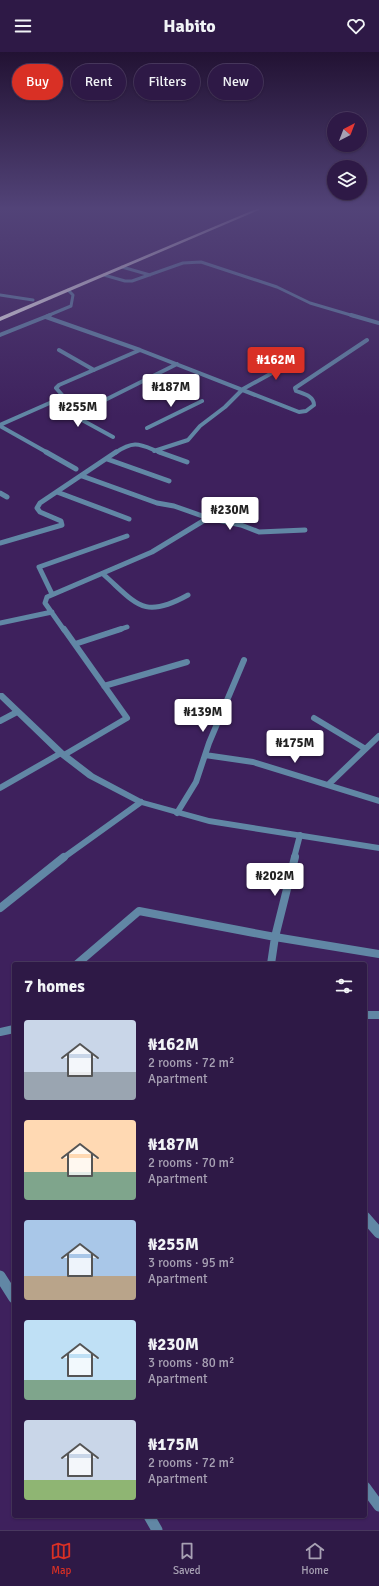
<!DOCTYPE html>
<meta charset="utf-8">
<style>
:root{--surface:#2e1946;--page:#36224d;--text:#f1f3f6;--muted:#a7a0b3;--line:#49385f;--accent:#d93025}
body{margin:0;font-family:Signika,sans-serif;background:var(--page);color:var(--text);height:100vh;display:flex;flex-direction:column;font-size:15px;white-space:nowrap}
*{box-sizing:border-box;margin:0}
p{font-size:13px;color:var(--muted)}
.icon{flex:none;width:22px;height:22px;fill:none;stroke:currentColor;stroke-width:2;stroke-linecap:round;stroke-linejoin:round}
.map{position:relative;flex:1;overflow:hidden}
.panel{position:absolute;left:12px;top:910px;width:355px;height:556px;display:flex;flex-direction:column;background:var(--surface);border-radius:4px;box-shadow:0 1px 3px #0004,0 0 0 1px var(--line)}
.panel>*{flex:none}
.top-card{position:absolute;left:12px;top:12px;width:355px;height:36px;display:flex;gap:8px}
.needle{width:26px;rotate:42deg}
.controls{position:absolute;left:327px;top:60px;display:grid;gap:8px}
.controls a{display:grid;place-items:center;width:40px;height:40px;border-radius:50%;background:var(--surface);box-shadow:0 1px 3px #0004,0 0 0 1px var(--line);font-size:20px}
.price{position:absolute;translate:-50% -34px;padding:0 9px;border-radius:4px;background:#fff;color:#222;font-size:13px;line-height:26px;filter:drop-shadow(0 1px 2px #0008)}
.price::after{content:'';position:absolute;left:50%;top:24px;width:12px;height:9px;margin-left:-6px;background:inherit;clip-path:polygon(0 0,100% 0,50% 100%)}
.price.active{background:var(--accent);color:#fff}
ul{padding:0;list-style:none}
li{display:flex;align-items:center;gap:12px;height:100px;padding:0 12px}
li span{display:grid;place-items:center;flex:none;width:112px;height:80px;border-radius:4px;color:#555}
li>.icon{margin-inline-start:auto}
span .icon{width:48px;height:48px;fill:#fffc;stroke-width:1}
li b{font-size:17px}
h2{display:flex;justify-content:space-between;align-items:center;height:48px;padding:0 12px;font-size:17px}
.chip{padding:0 14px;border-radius:18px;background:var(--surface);box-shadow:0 1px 3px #0004,0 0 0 1px var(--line);font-size:14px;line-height:36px}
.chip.active{background:var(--accent);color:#fff}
header{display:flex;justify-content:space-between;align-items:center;height:52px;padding:0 12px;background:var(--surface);font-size:18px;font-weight:700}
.tabs{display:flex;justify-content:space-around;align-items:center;height:56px;border-top:1px solid var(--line);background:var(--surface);font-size:11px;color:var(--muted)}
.tabs a{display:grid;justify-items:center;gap:2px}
.tabs .active{color:var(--accent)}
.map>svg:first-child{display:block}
</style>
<header><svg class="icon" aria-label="menu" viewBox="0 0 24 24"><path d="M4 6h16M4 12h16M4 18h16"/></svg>Habito<svg class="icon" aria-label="heart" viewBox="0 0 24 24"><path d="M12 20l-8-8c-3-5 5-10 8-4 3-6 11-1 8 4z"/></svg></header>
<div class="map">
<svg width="379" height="1478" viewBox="0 0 379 1478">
<rect width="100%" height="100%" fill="#3e215d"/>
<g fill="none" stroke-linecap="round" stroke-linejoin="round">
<!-- minor-far5 -->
<path stroke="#6187a5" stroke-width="3" d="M122 215 150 223
M104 223 125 229H132L183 211 201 210 277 235 310 251 354 264
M0 243 33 248
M47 264 71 254 73 243 68 238"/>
<!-- minor-far4 -->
<path stroke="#6187a5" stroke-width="4" d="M351 263 379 271
M46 265 140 298 299 360 306 359 314 353C314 344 304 342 296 339L295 336 367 288
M0 283 50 263
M59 298 94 318
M51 351 113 385
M73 364 177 312
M0 373 61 346 63 344 56 336 59 333 140 298
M0 374 48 401
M147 376 202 349
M154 399 188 388 200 374 225 355 243 337 301 305
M115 401C136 387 140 393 162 401"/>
<!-- minor-far3 -->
<path stroke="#6187a5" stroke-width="5" d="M46 400 76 417
M159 400 187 410
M107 407 169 429
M82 424 157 451 174 454 208 466 241 473 259 480 305 478
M57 440 129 467
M0 441 7 445
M0 491 62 473 61 469 40 460 37 456 40 451 116 400
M103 522C137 552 143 568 188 543
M52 542 39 515 127 484
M0 571 52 560
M64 578 45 551 47 545 152 500 208 466
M118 578 127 575"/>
<!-- minor-far2 -->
<path stroke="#6187a5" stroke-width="6" d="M64 577 127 666 64 703
M75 592 121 577
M104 634 187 610
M314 666 364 696
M0 669 17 660
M205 703 253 710 379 749
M329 732 379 684
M0 736 61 701
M177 761 196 730 209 691 244 608
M63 806 141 750
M294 806 300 783"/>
<!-- minor-far1 -->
<path stroke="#6187a5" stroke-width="8" d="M0 856 64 805
M77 912 139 859 275 885 379 902
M271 912 275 885 295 805
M365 963H379
M0 980 14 977"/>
<!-- minor -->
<path stroke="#6187a5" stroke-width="11" d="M365 1165 379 1181
M0 1224 14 1246
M365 1435 379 1454
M149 1464 157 1478"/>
<!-- tertiary -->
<path fill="#6187a5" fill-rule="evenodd" d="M0 641H3L64 699 94 722 143 748 209 766 379 793V799L209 772 138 752 88 726 58 703 0 647Z"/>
<!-- motorway -->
<path fill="#f1f1f1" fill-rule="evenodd" d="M256 157H261L0 269V265Z"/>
</g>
<!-- sky -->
<linearGradient id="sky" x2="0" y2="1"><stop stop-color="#221233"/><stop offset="0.43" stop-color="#524378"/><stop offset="1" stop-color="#524378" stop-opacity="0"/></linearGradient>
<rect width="379" height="364" fill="url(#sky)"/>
</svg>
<div class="controls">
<a><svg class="needle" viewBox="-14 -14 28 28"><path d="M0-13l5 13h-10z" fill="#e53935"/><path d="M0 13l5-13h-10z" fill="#a7a0b3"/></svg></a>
<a><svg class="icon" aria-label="layers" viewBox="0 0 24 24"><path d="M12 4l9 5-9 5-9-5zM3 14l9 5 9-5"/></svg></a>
</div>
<b class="price active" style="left:276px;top:329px">₦162M</b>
<b class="price" style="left:171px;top:356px">₦187M</b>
<b class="price" style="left:78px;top:376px">₦255M</b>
<b class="price" style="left:230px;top:479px">₦230M</b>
<b class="price" style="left:203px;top:681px">₦139M</b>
<b class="price" style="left:295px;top:712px">₦175M</b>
<b class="price" style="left:275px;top:845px">₦202M</b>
<div class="top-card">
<a class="chip active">Buy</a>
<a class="chip">Rent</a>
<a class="chip">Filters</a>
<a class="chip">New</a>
</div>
<section class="panel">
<h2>7 homes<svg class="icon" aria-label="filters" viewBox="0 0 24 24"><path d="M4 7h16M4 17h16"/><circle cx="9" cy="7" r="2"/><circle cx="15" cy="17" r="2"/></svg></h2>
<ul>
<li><span style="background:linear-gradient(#c9d6e8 65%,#9aa5b1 0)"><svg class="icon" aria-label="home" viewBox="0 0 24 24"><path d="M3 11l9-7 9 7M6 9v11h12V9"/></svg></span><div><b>₦162M</b><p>2 rooms · 72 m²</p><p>Apartment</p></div></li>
<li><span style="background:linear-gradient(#ffd9b3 65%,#7fa58c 0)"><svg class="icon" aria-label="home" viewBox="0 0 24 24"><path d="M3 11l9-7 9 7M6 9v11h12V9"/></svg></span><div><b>₦187M</b><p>2 rooms · 70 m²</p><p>Apartment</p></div></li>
<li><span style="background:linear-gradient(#a9c7e8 70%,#b9a48a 0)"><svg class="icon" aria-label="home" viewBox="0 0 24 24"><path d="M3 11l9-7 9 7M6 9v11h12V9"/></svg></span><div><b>₦255M</b><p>3 rooms · 95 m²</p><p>Apartment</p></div></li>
<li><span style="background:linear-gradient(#bfe0f5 75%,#7fa58c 0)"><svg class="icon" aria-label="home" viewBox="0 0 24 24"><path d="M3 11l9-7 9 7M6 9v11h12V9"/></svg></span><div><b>₦230M</b><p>3 rooms · 80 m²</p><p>Apartment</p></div></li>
<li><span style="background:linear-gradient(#c9d6e8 75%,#8fb573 0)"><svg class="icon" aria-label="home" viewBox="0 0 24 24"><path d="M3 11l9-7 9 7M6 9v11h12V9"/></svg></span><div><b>₦175M</b><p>2 rooms · 72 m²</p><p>Apartment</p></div></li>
</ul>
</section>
</div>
<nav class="tabs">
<a class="active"><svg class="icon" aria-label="map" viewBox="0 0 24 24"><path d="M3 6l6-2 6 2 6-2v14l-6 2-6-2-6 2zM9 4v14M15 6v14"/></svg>Map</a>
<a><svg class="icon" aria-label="saved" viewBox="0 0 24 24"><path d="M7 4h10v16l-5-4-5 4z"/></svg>Saved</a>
<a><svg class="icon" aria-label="home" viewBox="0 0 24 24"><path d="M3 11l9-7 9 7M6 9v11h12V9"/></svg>Home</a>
</nav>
